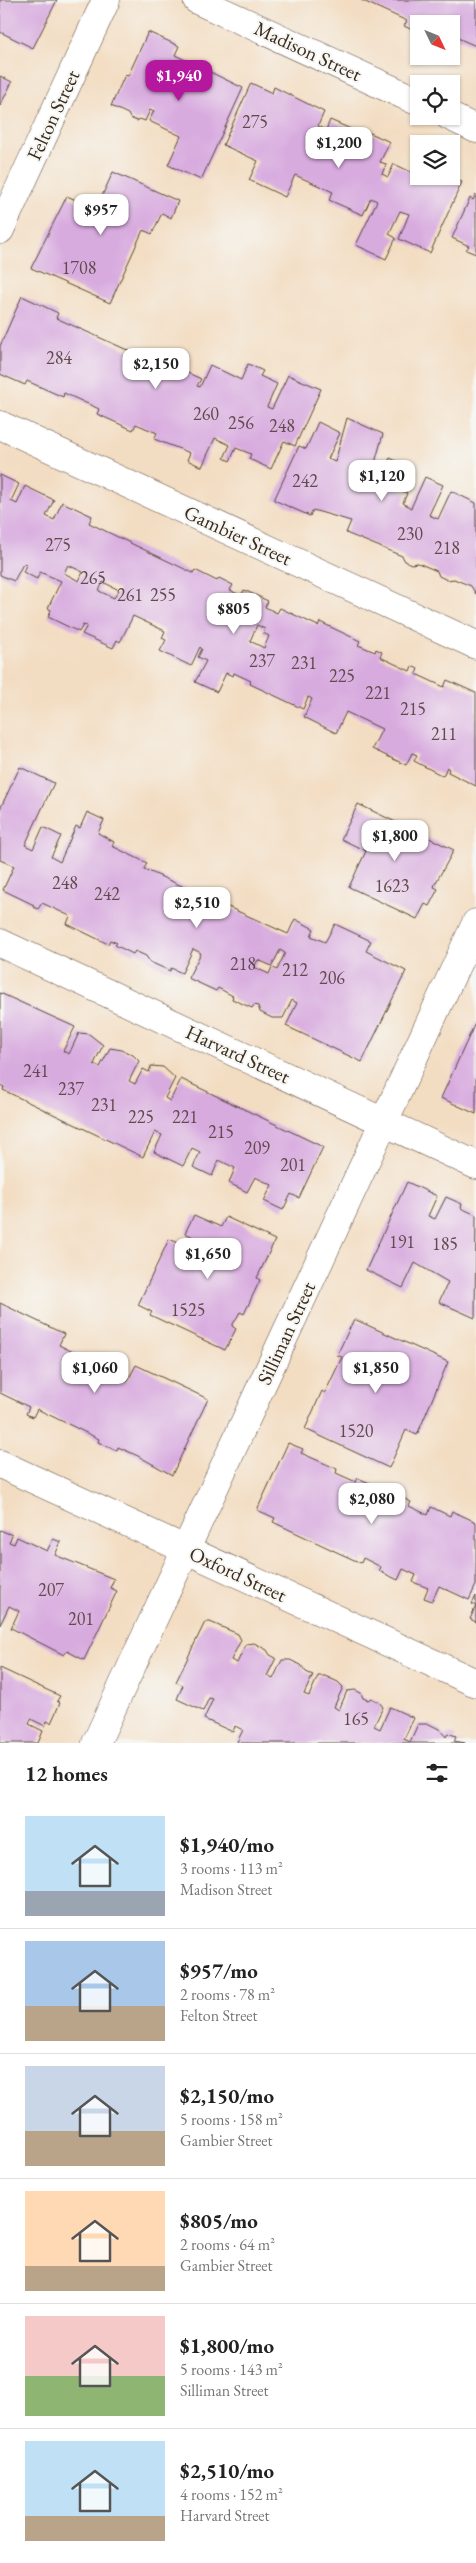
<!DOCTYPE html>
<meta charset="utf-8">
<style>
:root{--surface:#fff;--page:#f6f6f6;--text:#222;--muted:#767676;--line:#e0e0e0;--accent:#b5179e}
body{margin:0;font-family:"EB Garamond",serif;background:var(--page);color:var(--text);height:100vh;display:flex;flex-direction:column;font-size:19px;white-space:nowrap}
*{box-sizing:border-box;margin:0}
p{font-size:16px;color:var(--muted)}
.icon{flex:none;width:28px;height:28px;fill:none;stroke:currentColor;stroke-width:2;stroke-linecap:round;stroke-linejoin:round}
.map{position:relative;height:1743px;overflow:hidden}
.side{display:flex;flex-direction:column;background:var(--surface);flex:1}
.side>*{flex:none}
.needle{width:32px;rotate:133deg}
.tools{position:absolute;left:410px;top:15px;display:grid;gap:10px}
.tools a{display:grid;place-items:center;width:50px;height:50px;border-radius:0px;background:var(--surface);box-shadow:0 1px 4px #0004;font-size:25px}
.price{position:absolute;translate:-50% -42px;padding:0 11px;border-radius:10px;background:#fff;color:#222;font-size:16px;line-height:32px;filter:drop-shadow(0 1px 2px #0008)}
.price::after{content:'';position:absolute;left:50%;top:30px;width:15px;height:11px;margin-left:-8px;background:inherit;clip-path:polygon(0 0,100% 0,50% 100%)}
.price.current{background:var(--accent);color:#fff}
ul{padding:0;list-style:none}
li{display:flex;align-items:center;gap:15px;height:125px;padding:0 25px}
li+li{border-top:1px solid var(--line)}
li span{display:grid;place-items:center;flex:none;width:140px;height:100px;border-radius:0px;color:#555}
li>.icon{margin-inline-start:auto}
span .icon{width:60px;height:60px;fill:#fffc;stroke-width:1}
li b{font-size:21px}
h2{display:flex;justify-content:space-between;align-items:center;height:60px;padding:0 25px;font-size:21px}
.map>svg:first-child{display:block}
</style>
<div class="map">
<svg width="476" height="1743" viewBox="0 0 476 1743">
<rect width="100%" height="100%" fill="#f6f6f2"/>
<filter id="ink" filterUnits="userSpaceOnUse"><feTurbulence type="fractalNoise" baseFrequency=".02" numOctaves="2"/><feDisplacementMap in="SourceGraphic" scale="10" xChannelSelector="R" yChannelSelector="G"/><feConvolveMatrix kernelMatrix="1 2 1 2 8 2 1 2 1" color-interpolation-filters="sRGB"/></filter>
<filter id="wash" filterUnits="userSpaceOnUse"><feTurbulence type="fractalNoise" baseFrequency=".0096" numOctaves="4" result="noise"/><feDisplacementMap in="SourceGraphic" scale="20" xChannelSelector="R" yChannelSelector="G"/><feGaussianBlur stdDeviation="1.12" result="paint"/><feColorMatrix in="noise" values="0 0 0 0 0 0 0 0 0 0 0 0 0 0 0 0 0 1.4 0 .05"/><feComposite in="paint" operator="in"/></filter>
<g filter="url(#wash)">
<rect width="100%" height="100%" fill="#f3ddc2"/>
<g id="blocks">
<!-- building -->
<path fill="#d8abdf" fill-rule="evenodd" d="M0 0H57L33 48 0 32Z
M361 0H476V46L451 35V24H419V33L404 26 407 21Z
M148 32 179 46 175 55 243 88 201 180 168 165 181 136 149 121 154 111 150 110 145 121 140 119 137 121 130 118 128 114 111 106 125 75 128 76Z
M0 76 12 82 0 106Z
M251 83 272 93 274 87 324 112 318 126 326 130 330 120 360 133 353 149 357 151 366 131 390 142 380 162 386 164 382 174 388 177 394 164 424 178 449 176 462 182 430 253 399 239 409 214 400 211 389 234 396 238 386 259 356 245 377 201 371 198 363 215 329 200 333 192 295 175 285 197 249 180 258 161 223 145Z
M113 172 178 201 171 218 162 213 152 234 143 230 110 303 31 268 67 196 96 209Z
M476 194V254L466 250 469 246 452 238 470 198 473 200Z
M22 296 58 313 56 318 163 366 164 362 201 379 197 386 200 387 210 365 241 380 248 364 263 371 260 376 277 384 267 407 272 409 288 375 321 389 295 446 284 441 271 469 249 459 251 454 236 448 230 461 224 458 230 445 215 438 202 467 187 460 190 453 154 439 157 433 136 424 133 430 97 414 99 409 64 393 63 397 27 381 25 385 0 374V346Z
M347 418 383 434 371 477 380 481 390 458 409 467 399 490 407 493 403 503 411 508 425 477 443 485 429 515 438 519 451 491 476 503V594L471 586 454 579 447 580 439 576 437 571 418 563 411 564 405 561 402 556 346 533 351 521 313 510 310 516 274 500 299 446 306 449 318 422 340 433 328 459 335 462Z
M0 475 19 484 11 501 17 504 25 486 54 500 46 516 54 520 62 502 92 516 89 523 124 540 193 573 195 570 217 581 219 578 233 585 230 590 241 596 244 590 268 601 265 607 277 613 280 608 318 626 320 622 360 641 358 645 375 652 376 649 382 652 380 657 410 671 412 666 418 669 416 674 444 687 447 680 476 693V786L448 772 449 769 447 767 443 776 414 761 417 755 412 753 406 765 372 749 382 729 346 712 336 733 304 717 312 699 308 697 303 709 250 684 251 681 234 673 233 676 226 673 217 692 195 682 206 661 198 657 202 649 200 647 191 666 160 651 166 640 162 638 165 631 133 616 120 642 117 640 113 648 82 634 87 626 83 625 79 632 48 617 51 610 48 608 61 581 40 572 37 579 23 572 26 565 23 564 14 581 0 575ZM68 565 83 572 79 581 64 573ZM103 582 119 590 114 598 99 591ZM257 625 265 629 263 633 269 636 264 648 250 641Z
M20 767 54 783 25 845 33 849 43 827 61 836 51 857 60 862 76 826 80 828 87 812 104 820 98 833 114 842 112 846 147 863 144 869 288 934 295 919 314 929 311 936 325 942 335 924 371 941 366 951 406 971 362 1062 286 1026 297 1003 292 1000 283 1018H272L260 1012 258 1006 254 1005 252 1008 232 999 233 996 218 988 216 991 188 978 201 953 193 949 182 973 171 968 170 971 150 962 146 956 135 951 133 954 115 945 117 943 110 940 108 944 67 924 70 916 42 903 38 909 33 907 34 905 3 890 14 866 0 860V809ZM280 950 285 953 277 970 272 967 269 974 254 967 258 960 272 966Z
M358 804 454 850 435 884 434 887 438 889 429 906 425 904 417 919 349 887 366 851 341 839Z
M0 993 75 1027 63 1051 69 1054 79 1033 89 1034 103 1045 94 1064 100 1067 110 1048 122 1050 133 1055 139 1061 129 1081 135 1084 143 1069 149 1072 151 1066 163 1067 175 1078 165 1098 170 1101 181 1079 323 1147 299 1198 291 1194 283 1210 264 1201 272 1185 255 1177 247 1192 229 1183 235 1168 219 1160 212 1176 193 1167 200 1152 192 1148 183 1166 154 1152 162 1135 155 1132 143 1157 3 1090 4 1087 0 1085Z
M476 1021V1114L441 1098Z
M407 1182 437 1196 428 1216 435 1219 446 1197 462 1204 461 1208 476 1215 475 1318 439 1302 448 1282 415 1263 403 1288 366 1270Z
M194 1215 221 1227 226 1217 275 1240 257 1278 260 1280 244 1314 240 1312 232 1326 236 1329 225 1350 150 1315 152 1312 138 1305 169 1239 208 1255 212 1246 185 1233Z
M0 1303 64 1334 59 1345 93 1362 92 1365 127 1382 136 1365 208 1399 172 1475 138 1456 118 1447 117 1451 98 1442 99 1439 37 1409 33 1417 26 1414 29 1407 0 1393Z
M354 1319 448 1362 417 1435 406 1430 389 1468 305 1429 322 1391 325 1393 342 1357 337 1355Z
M288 1443 303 1449 301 1453 337 1469 336 1473 356 1482 358 1478 374 1485 371 1490 391 1499 393 1493 411 1502 409 1506 428 1515 431 1507 450 1516 452 1511 476 1522V1585L469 1600 439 1586 432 1601 424 1598 428 1588 413 1582 416 1575 403 1569 398 1580 379 1571 381 1567 363 1558 361 1563 341 1554 273 1522 275 1518 257 1510Z
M0 1530 12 1535 9 1542 14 1544 17 1537 47 1551 53 1539 61 1542 55 1555 114 1579 110 1588 117 1591 84 1660 67 1651 64 1655 11 1628 19 1611 9 1606 0 1625Z
M476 1596V1622L470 1619 476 1606 472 1604Z
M205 1622H210L238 1634 241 1640 231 1660 237 1663 246 1644 254 1643 267 1650 270 1655 276 1658 267 1676 273 1679 282 1660H290L301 1665 306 1672 313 1675 304 1694 309 1696 318 1676H325L338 1682 343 1687 334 1707 339 1710 347 1691 355 1690 361 1693 363 1698 368 1700 371 1698 379 1702 383 1707 374 1726 380 1729 390 1707 414 1718 404 1739 410 1742 418 1724H429L439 1729 446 1737 448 1733 456 1736 454 1741 465 1743H239L237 1742 243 1730 235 1726 233 1732 204 1719 213 1699 209 1698 203 1711 177 1699 183 1685 176 1682Z
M0 1668 60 1696 57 1701 60 1703 51 1723 47 1721 45 1726 31 1719 29 1724 43 1731 38 1743H0Z"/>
</g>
</g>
<g filter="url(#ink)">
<use href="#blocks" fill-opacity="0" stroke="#574537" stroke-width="1"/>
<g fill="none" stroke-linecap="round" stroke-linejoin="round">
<!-- minor casing -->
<g stroke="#574537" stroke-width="29">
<path id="minor" d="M197 0 419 102
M449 116 476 129
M0 230 106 0
M0 425 476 645
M0 943 476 1165
M0 1464 476 1683
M96 1743 476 923"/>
</g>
<!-- minor -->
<use href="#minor" stroke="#fff" stroke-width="28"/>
</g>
</g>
<g text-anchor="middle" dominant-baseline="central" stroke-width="4" stroke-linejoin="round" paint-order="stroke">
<!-- number labels -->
<g font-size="18" fill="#624a4e">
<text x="255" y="121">275</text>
<text x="79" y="267">1708</text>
<text x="59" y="357">284</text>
<text x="206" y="413">260</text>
<text x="241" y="422">256</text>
<text x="282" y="425">248</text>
<text x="305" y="480">242</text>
<text x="410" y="533">230</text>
<text x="58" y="544">275</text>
<text x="447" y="547">218</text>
<text x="93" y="577">265</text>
<text x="130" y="594">261</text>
<text x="163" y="594">255</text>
<text x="262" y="660">237</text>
<text x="304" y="662">231</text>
<text x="342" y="675">225</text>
<text x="378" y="692">221</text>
<text x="413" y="708">215</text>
<text x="444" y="733">211</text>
<text x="65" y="882">248</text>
<text x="392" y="885">1623</text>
<text x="107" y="893">242</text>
<text x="243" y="963">218</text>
<text x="295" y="969">212</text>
<text x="332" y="977">206</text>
<text x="36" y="1070">241</text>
<text x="71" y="1088">237</text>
<text x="104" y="1104">231</text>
<text x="141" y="1116">225</text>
<text x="185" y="1116">221</text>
<text x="221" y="1131">215</text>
<text x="257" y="1147">209</text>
<text x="293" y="1164">201</text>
<text x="402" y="1241">191</text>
<text x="445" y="1243">185</text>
<text x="188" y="1309">1525</text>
<text x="356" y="1430">1520</text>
<text x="51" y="1589">207</text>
<text x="81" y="1618">201</text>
<text x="356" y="1718">165</text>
</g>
<!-- street labels -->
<g font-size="20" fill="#3b2a1e" stroke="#f6f6f2">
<text transform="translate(308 51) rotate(25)">Madison Street</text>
<text transform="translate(53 115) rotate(-65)">Felton Street</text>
<text transform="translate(238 535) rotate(25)">Gambier Street</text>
<text transform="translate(238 1054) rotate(25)">Harvard Street</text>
<text transform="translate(286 1333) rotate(-65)">Silliman Street</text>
<text transform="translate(238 1574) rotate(25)">Oxford Street</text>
</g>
</g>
</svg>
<div class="tools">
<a><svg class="needle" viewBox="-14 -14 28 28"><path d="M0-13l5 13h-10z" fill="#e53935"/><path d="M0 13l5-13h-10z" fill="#767676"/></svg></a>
<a><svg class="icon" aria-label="locate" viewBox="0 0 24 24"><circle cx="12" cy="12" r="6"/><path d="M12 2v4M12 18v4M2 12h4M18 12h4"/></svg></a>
<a><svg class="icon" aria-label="layers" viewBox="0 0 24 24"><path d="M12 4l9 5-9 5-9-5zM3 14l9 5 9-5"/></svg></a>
</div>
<b class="price current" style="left:179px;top:102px">$1,940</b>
<b class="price" style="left:339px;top:169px">$1,200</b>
<b class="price" style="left:101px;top:236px">$957</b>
<b class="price" style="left:156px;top:390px">$2,150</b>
<b class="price" style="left:382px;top:502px">$1,120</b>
<b class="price" style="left:234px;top:635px">$805</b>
<b class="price" style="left:395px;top:862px">$1,800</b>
<b class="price" style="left:197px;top:929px">$2,510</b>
<b class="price" style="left:208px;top:1280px">$1,650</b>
<b class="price" style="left:95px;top:1394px">$1,060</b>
<b class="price" style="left:376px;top:1394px">$1,850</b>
<b class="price" style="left:372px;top:1525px">$2,080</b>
</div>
<section class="side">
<h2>12 homes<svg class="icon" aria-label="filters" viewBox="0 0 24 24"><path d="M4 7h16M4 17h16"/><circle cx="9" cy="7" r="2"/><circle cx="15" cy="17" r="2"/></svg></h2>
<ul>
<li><span style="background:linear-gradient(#bfe0f5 75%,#9aa5b1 0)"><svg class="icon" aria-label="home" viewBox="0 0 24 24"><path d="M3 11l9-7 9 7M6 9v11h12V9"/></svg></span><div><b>$1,940/mo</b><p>3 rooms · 113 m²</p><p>Madison Street</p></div></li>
<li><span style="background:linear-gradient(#a9c7e8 65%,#b9a48a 0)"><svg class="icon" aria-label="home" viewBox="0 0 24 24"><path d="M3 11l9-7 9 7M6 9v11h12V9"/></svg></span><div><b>$957/mo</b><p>2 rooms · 78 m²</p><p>Felton Street</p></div></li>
<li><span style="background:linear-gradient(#c9d6e8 65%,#b9a48a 0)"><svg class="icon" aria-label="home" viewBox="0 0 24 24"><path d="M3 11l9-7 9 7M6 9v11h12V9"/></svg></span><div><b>$2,150/mo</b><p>5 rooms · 158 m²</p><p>Gambier Street</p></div></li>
<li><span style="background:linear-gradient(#ffd9b3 75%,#b9a48a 0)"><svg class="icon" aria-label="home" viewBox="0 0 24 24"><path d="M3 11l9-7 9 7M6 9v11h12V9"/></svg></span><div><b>$805/mo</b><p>2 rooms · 64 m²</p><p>Gambier Street</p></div></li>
<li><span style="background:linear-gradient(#f6c9c9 60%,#8fb573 0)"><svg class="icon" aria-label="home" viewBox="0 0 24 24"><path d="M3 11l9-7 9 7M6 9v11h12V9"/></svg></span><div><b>$1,800/mo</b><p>5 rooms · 143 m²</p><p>Silliman Street</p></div></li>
<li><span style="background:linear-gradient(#bfe0f5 75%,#b9a48a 0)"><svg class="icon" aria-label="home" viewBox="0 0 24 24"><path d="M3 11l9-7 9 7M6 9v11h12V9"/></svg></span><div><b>$2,510/mo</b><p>4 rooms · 152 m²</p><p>Harvard Street</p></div></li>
</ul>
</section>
